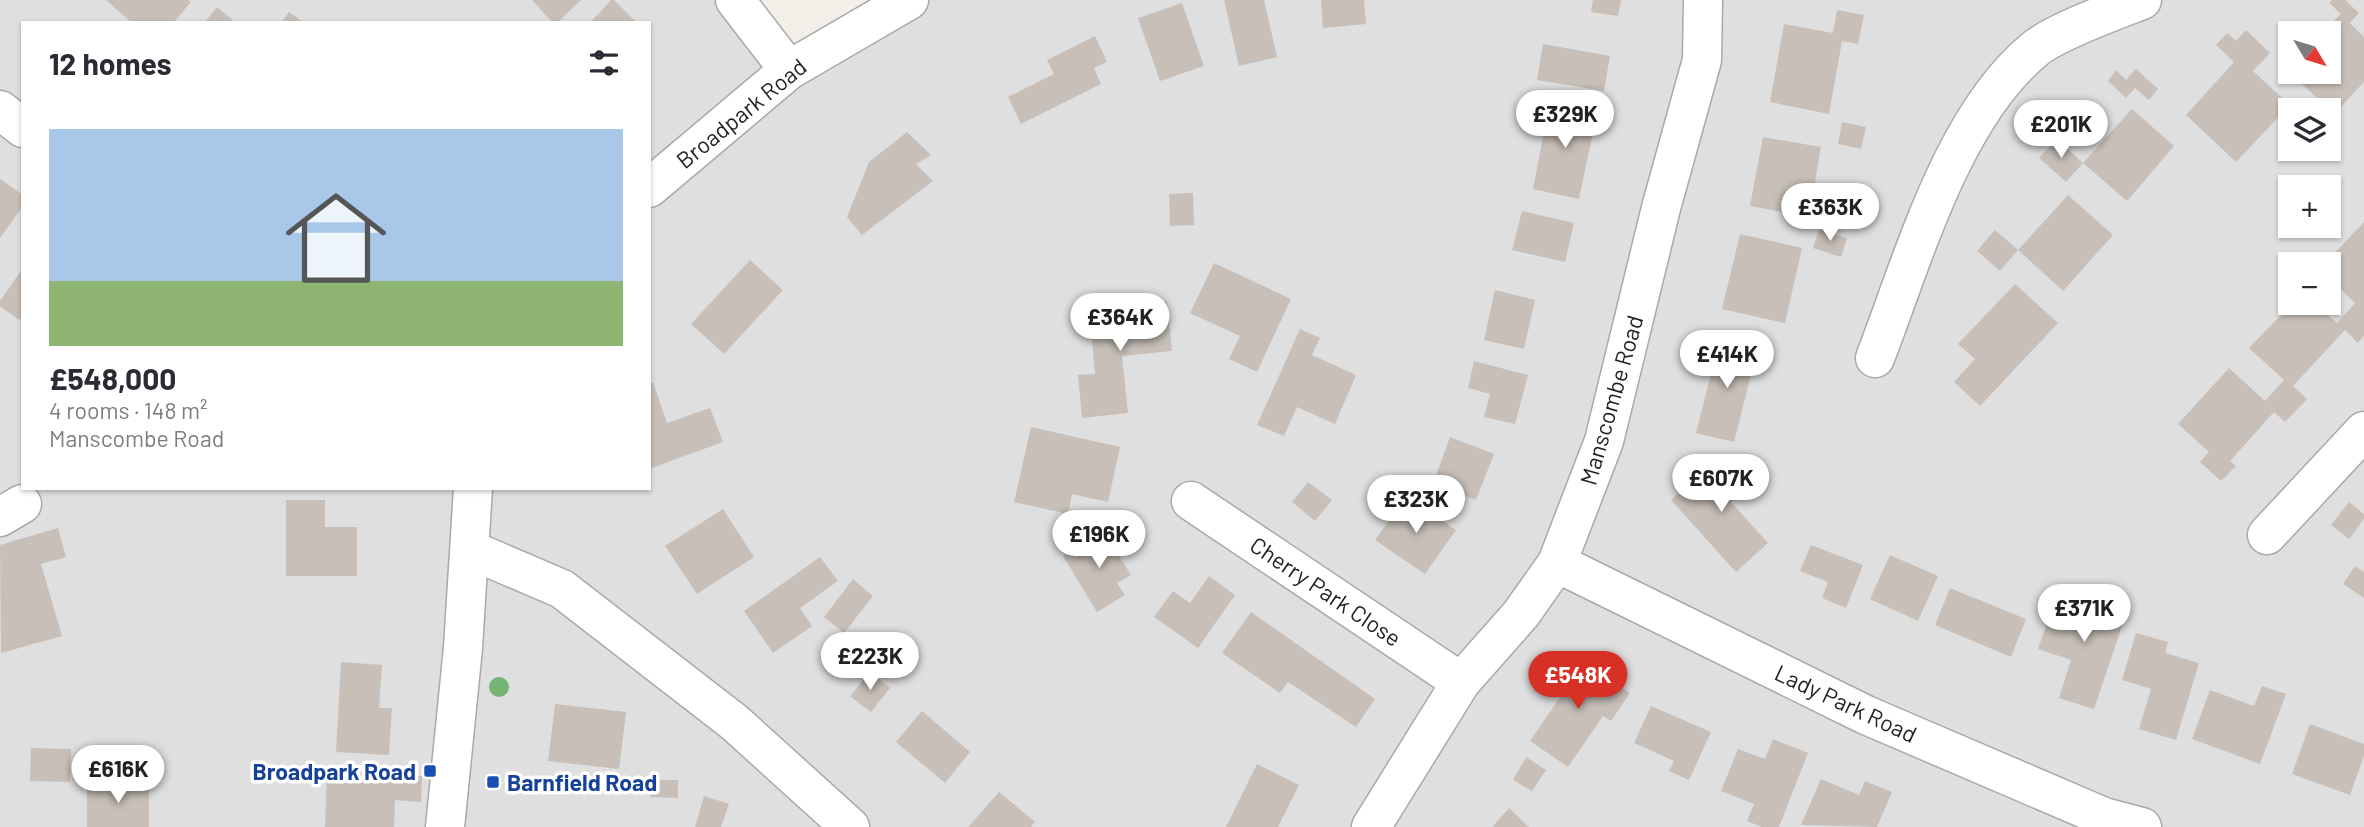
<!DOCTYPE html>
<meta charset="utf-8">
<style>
:root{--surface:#fff;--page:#f2f2f3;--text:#2b2b33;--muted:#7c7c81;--accent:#d93025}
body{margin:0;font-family:Barlow,sans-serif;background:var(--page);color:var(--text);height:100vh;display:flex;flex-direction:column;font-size:26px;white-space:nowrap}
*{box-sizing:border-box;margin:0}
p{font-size:23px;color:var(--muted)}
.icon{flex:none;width:38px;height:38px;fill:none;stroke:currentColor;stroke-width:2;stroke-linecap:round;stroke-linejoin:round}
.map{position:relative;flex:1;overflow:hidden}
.panel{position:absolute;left:21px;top:21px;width:630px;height:469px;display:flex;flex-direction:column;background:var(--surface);border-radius:0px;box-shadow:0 2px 5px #0004}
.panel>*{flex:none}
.needle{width:46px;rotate:128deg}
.tools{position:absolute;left:2278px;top:21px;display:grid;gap:14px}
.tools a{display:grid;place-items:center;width:63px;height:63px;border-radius:0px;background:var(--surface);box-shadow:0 2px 5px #0004;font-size:35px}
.price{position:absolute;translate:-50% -60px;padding:0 16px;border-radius:24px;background:#fff;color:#222;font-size:23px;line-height:46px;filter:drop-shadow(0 2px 4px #0008)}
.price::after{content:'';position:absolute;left:50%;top:42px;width:21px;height:16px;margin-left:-10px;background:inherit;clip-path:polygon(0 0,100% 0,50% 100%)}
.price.on{background:var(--accent);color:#fff}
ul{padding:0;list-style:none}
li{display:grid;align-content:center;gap:14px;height:371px;padding:0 28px}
li span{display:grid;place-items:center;height:217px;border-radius:0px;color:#555}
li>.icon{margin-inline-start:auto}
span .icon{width:126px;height:126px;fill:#fffc;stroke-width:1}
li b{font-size:30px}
h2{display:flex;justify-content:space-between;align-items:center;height:84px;padding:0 28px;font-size:30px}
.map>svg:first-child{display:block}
</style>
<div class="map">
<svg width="2364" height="827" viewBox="0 0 2364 827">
<rect width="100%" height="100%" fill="#f2efe9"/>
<!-- residential -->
<path fill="#e0dfdf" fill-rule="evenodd" d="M0 0H735L789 70 909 0H2364V827H0ZM23 23H649V488H23ZM2291 33H2329V72H2291ZM2291 110H2329V149H2291ZM2291 187H2329V226H2291ZM2291 264H2329V303H2291Z"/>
<!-- building -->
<path fill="#c7bfb8" d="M106 0H188L191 2 173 23H132Z
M532 0H581L557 23H553Z
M611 0H614L637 23H590Z
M1224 0H1264L1277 57 1239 66Z
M1321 0H1364L1366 24 1323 28Z
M1593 0H1621L1618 16 1591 12Z
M2332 0H2345L2359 13 2350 23 2364 37V82L2334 114 2287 70 2291 66V72H2329V33H2322L2341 14 2329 3Z
M1182 3 1204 66 1160 81 1138 18Z
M217 7 236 23H204Z
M1837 10 1864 15 1858 44 1842 41 1829 114 1770 102 1784 24 1833 33Z
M289 12 304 23H281Z
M2246 30 2270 53 2253 71 2290 105 2236 162 2186 115 2234 62 2216 45 2227 33 2236 41Z
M1095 36 1107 62 1094 68 1101 84 1021 124 1008 97 1054 74 1047 60Z
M1543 44 1610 56 1604 91 1537 80Z
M2136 69 2158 89 2149 100 2135 88 2126 98 2108 81 2116 70 2126 80Z
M1550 101 1597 113 1579 199 1533 189Z
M2132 109 2174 146 2127 201 2083 163Z
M1842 122 1866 127 1861 149 1838 144Z
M907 132 931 155 916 164 933 181 862 235 847 217 869 162Z
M1763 137 1821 147 1809 217 1750 206Z
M2057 139 2083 163 2066 182 2039 158Z
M0 179 23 195V206L0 238Z
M1193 193 1194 225 1170 226 1169 194Z
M2068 195 2113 235 2063 291 2018 250Z
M1522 211 1574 223 1565 262 1512 250Z
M2364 222V336L2358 343 2345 330 2293 386 2307 399 2285 422 2274 412 2230 461 2236 466 2221 481 2200 462 2209 452 2178 424 2229 368 2265 401 2284 380 2249 348 2293 303H2314L2337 323 2355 303 2329 278V264H2324Z
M1819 230 1847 238 1841 257 1813 248Z
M1995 230 2018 250 2000 271 1977 251Z
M1740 234 1802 248 1785 323 1722 309Z
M750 260 783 290 724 354 691 324Z
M1214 263 1291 299 1257 372 1229 359 1240 336 1190 313Z
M23 268V315L19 320 0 306V301Z
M2015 284 2058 323 1980 406 1954 382 1975 359 1958 344Z
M1495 290 1535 300 1524 349 1484 340Z
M1167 301 1172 351 1122 356 1128 413 1082 418 1078 375 1095 374 1089 310Z
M1300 329 1320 338 1312 355 1356 375 1335 424 1297 407 1284 436 1257 425Z
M1720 338 1758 347 1734 442 1696 433Z
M1474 361 1528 375 1515 424 1484 417 1490 394 1468 388Z
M653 382 667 423 710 408 723 442 649 469V384Z
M1031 427 1120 447 1108 502 1072 494 1068 514 1014 502Z
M1450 437 1494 454 1476 500 1433 484Z
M1719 456 1748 487 1731 502 1768 543 1736 572 1671 500Z
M1308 482 1332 500 1315 521 1292 502Z
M1406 496 1456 530 1425 574 1375 540Z
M286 500H325V527H357V576H286Z
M2349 502 2364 514V519L2349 539 2331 525Z
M723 509 754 557 697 594 665 546Z
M58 528 66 557 41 564 62 636 1 653 0 545Z
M1104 531 1131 575 1117 583 1125 595 1097 612 1063 556Z
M1811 545 1863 565 1846 608 1822 598 1828 582 1800 571Z
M1890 555 1938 576 1918 621 1870 599Z
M820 557 838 581 800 608 812 626 773 653 744 611Z
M2355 566 2364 572V598L2343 584Z
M1209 576 1235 595 1198 648 1154 617 1173 591 1190 603Z
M853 579 873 596 844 633 824 617Z
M1950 588 2026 619 2011 657 1935 625Z
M2071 589 2128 608 2094 709 2059 698 2071 660 2038 649 2050 614 2061 617Z
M1251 612 1375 699 1356 727 1288 682 1280 693 1222 653Z
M2136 633 2168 642 2165 653 2199 663 2176 740 2139 729 2151 689 2122 680Z
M1574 656 1630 693 1611 721 1603 716 1568 767 1530 741 1563 693 1553 687Z
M341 662 382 665 379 708H392L389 755 336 752Z
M870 672 890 688 871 712 850 696Z
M2262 686 2286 694 2260 764 2192 739 2210 690 2254 706Z
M555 704 626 712 619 769 548 761Z
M1651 706 1711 732 1689 780 1669 771 1674 761 1634 743Z
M922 711 970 752 945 783 896 742Z
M2310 724 2364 744V756L2350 795 2292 774Z
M1773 739 1808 753 1779 827H1762L1747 821 1754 804 1721 791 1738 749 1765 759Z
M31 748 71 749 70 782 30 781Z
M1526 757 1546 770 1532 791 1513 780Z
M1257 764 1299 785 1278 827H1226Z
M327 772 422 776 421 802 395 800 394 827H325Z
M1821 779 1859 795 1865 781 1892 792 1877 827 1801 825Z
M651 780H678V798L650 797Z
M87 783H149V827H87Z
M999 792 1035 822 1031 827H968Z
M704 796 729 804 721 827H695Z
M1509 808 1529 827H1492Z"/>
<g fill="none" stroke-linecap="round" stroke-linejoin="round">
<!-- minor casing -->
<g stroke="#a9a9a9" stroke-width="41">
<path id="minor" d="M735 0 789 70
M0 110 23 128
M649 188 789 70 909 0
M1875 358C1913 260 1952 117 2035 49 2055 32 2116 10 2142 0
M1191 501 1461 682
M0 517 22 504
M2267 535 2364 431
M471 550 562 589 734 722 850 827
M1557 563 1866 715 2104 817 2142 827
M445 827 463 648 473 488
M1371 827 1461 682 1521 614 1557 563 1604 441 1661 208 1702 60 1703 0"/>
</g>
<!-- minor -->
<use href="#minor" stroke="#fff" stroke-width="38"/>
</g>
<!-- trees -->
<circle fill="#74b475" cx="499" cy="687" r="10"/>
<!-- markers -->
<g fill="#1a4fb4" stroke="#fff" stroke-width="2.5">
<rect x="423" y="764" width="14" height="14" rx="3.5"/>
<rect x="486" y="775" width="14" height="14" rx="3.5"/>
</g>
<g text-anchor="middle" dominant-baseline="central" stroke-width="7" stroke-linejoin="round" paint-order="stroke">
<!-- street labels -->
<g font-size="23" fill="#222" stroke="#fff">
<text transform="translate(741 113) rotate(-39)">Broadpark Road</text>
<text transform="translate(1611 400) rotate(-74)">Manscombe Road</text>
<text transform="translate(1326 591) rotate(34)">Cherry Park Close</text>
<text transform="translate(1846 703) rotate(25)">Lady Park Road</text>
</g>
<!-- transit labels -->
<g font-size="23" font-weight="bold" fill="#164399" stroke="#fff" text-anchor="end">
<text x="416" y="771">Broadpark Road</text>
<text x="507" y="782" text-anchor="start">Barnfield Road</text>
</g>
</g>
</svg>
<div class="tools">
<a><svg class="needle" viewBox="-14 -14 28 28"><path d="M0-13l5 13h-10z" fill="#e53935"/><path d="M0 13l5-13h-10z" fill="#7c7c81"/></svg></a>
<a><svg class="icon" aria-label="layers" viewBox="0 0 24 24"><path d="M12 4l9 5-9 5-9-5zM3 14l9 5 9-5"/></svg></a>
<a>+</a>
<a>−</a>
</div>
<b class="price" style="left:1565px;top:150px">£329K</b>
<b class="price" style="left:2061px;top:160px">£201K</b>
<b class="price" style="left:1830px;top:243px">£363K</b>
<b class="price" style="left:1120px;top:353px">£364K</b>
<b class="price" style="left:1727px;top:390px">£414K</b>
<b class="price" style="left:1721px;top:514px">£607K</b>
<b class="price" style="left:1416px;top:535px">£323K</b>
<b class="price" style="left:1099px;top:570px">£196K</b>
<b class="price" style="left:2084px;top:644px">£371K</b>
<b class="price" style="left:870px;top:692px">£223K</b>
<b class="price on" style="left:1578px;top:711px">£548K</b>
<b class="price" style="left:118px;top:805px">£616K</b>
<section class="panel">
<h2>12 homes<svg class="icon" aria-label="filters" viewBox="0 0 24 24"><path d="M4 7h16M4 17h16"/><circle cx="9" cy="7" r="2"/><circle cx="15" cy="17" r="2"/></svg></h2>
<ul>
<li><span style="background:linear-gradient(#a9c7e8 70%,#8fb573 0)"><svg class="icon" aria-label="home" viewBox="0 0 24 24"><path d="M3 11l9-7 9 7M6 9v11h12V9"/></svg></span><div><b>£548,000</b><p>4 rooms · 148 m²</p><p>Manscombe Road</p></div></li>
</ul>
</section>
</div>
